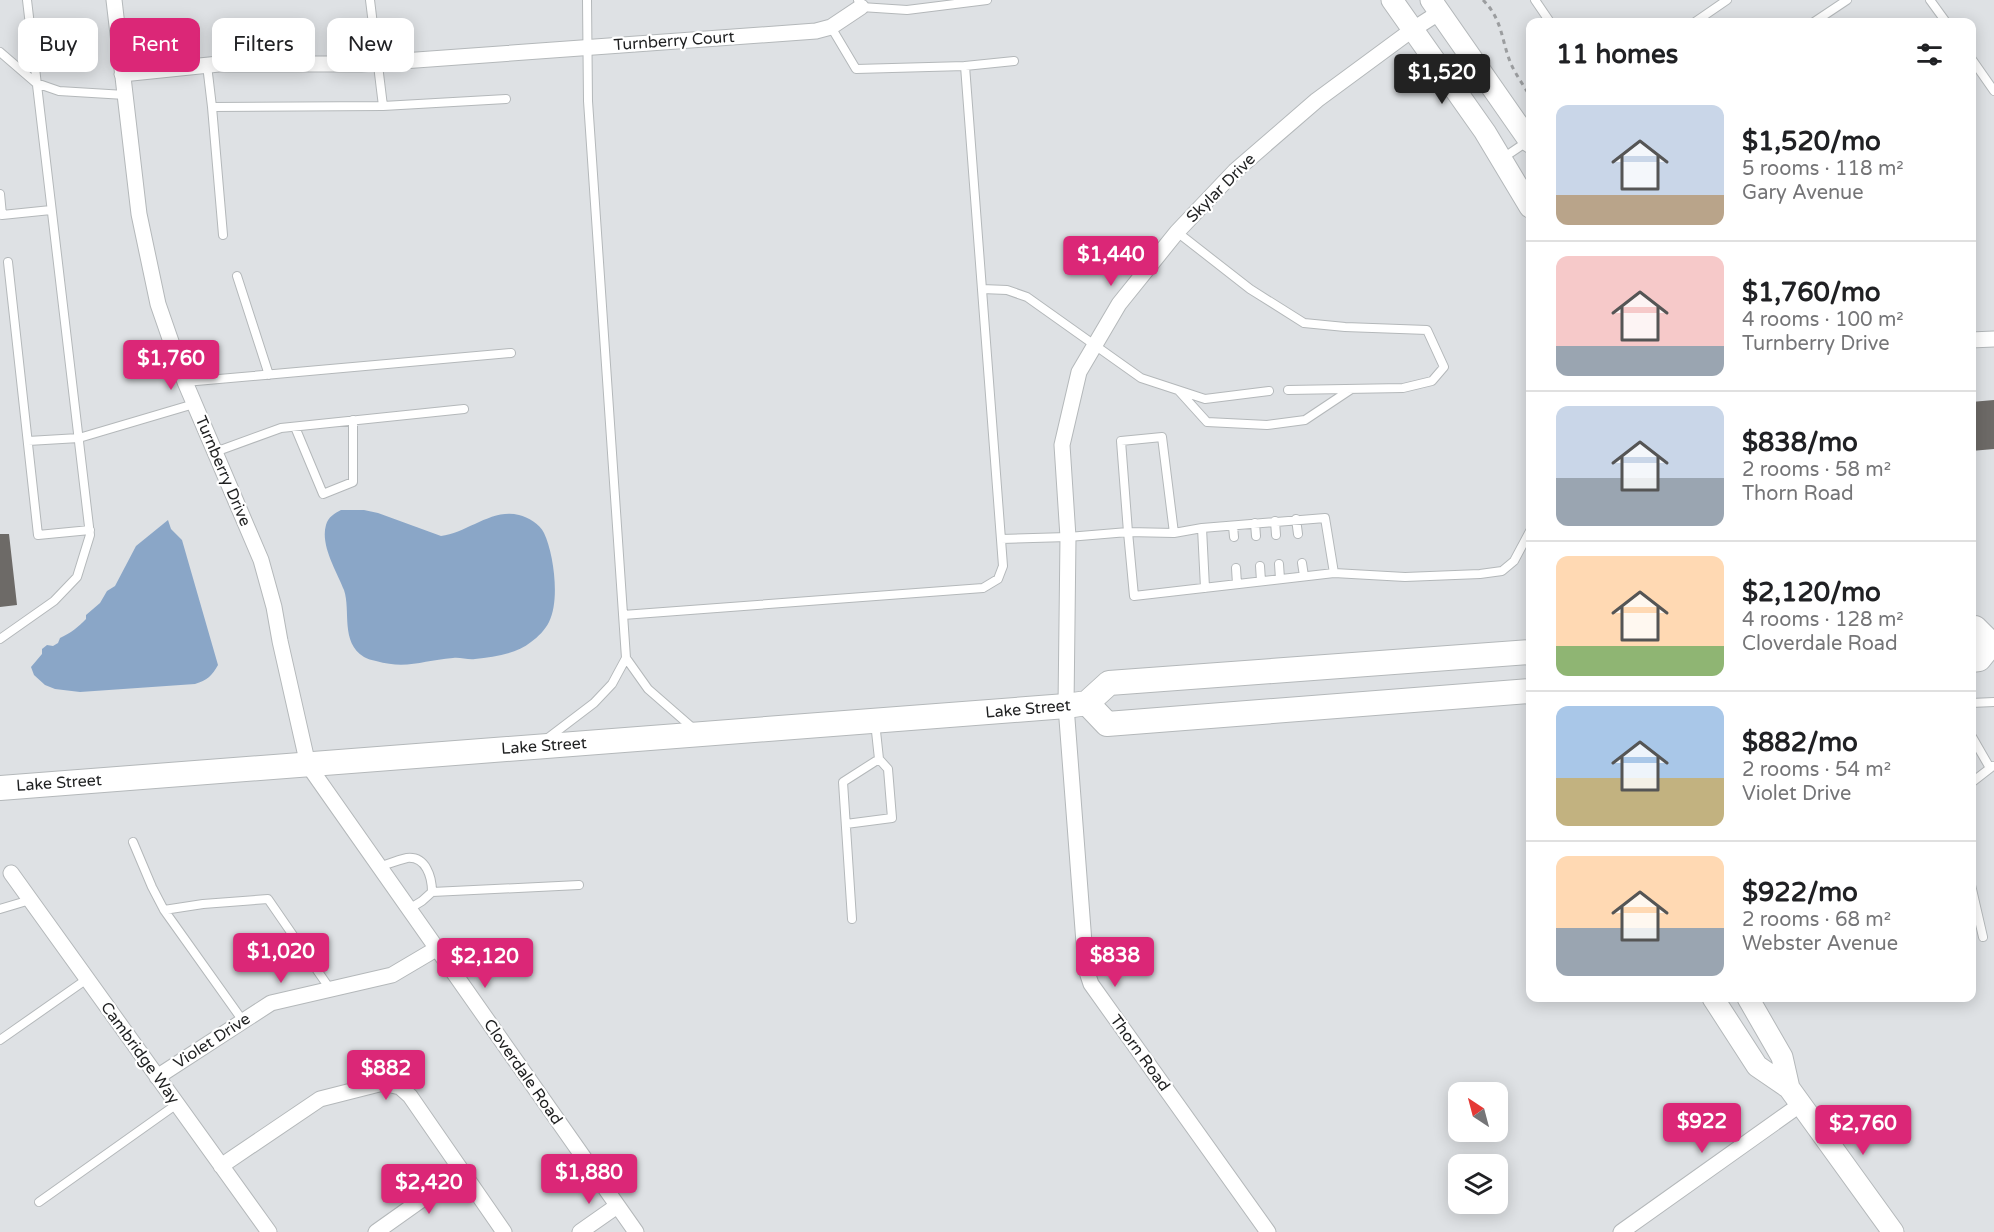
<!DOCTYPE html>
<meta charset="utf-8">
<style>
:root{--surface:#fff;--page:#f2f2f2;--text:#202124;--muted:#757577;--line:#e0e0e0;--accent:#db2777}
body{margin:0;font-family:"Varela Round",sans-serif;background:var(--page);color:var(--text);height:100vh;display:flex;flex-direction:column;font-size:22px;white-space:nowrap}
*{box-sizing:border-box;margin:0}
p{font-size:20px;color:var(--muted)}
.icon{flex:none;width:33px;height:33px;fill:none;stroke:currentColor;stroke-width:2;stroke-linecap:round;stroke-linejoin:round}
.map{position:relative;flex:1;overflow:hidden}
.panel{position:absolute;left:1526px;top:18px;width:450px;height:984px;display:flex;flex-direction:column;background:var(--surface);border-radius:12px;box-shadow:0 3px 15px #0003}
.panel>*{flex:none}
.top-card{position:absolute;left:18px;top:18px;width:570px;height:54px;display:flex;gap:12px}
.needle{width:39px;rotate:324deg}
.fabs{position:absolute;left:1448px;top:1082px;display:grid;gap:12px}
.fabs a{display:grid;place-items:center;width:60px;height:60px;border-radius:12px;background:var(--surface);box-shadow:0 3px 15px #0003;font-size:30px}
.price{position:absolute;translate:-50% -51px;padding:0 14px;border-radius:6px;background:var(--accent);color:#fff;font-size:20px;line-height:39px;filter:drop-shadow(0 2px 3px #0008)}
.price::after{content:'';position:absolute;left:50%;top:36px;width:18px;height:14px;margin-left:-9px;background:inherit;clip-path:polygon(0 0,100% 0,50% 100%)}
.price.on{background:#222;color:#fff}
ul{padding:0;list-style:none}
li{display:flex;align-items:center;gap:18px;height:150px;padding:0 30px}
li+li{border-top:2px solid var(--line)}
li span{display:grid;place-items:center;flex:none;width:168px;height:120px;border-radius:12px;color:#555}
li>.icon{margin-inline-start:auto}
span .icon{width:72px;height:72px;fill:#fffc;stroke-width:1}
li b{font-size:26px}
h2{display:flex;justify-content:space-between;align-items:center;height:72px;padding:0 30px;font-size:26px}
.pill{padding:0 21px;border-radius:12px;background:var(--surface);box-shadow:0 3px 15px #0003;font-size:21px;line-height:54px}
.pill.on{background:var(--accent);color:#fff}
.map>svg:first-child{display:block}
</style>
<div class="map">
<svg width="1994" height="1232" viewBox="0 0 1994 1232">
<rect width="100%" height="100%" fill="#dee1e4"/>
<!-- water -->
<path fill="#8aa6c7" d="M341 510H364L378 513 441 536C467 533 492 508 519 515 528 517 540 524 544 533 554 554 560 601 549 622 545 630 538 637 531 642 516 654 494 657 475 659 468 660 460 657 453 658 424 660 407 670 376 661 372 660 367 659 364 657 340 642 351 611 344 590 337 572 320 545 326 525 328 517 335 513 341 510Z
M168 520 171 529 182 540 218 665C212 676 207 680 195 684L80 692 55 689 45 685 34 675 31 667 42 654V649L47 645 53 646 58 643 60 638C71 633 78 627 86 619V615L100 603 107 591 115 586 136 546Z"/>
<!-- building -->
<path fill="#6d6a67" d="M1994 400V449L1971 451V402Z
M0 534H9L17 605 0 607Z"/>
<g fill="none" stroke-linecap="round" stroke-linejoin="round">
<!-- service casing -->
<g stroke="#b4b8ba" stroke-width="10">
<path id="service" d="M858 0 861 7 907 10 987 0
M1535 0 1550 22
M1930 0 1946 22
M1695 22 1727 0
M1814 22 1847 0
M0 52 36 83 59 91 125 95
M1971 58 1994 91
M207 65 212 107 383 106 370 0
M965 66 1014 61
M383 106 506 99
M212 107 223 235
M1503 158 1528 141
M0 194 2 215 51 210
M1177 232 1250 289 1304 323 1345 327 1427 330 1444 367 1432 381 1403 388 1288 390
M8 262 38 535 90 530
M237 276 269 375
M982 289 1007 290 1027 297 1141 378 1205 399 1269 391
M185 382 511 353
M1179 391 1207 422 1267 425 1305 420 1350 390
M295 427 323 494 353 482V420
M28 441 79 438 194 404
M215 452 281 428 464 409
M1296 519 1298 534
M1275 521 1276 535
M1255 523 1256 536
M1233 526 1234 537
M1202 528 1205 588
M1174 533 1128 532 1121 441 1162 437 1174 533 1202 528 1325 518 1334 573
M1001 539 1068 537 1128 532 1134 596 1334 573 1405 577 1480 574 1502 571 1514 561 1530 531
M1302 563 1304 576
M1279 564 1280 579
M1260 566 1261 581
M1236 568 1237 584
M623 615 983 588 998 579 1003 566 965 66 856 69 831 27
M0 639 54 601 77 577 90 535 27 0
M626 658 648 689 695 730
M1971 703 1994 702
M1971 735 1990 768
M548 738 594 703 612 684 626 658 588 101 587 0
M1971 783 1993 766
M846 824 892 818 888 769 879 759
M133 842 152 887 164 910
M379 867C388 864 398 860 407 858 426 856 432 877 432 892L422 901 409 909
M1971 885 1983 937
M432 892 579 885
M0 909 30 900
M852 919 843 782 879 759 875 722
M243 1021 164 910 203 904 268 899 330 989
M0 1040 87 979
M39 1202 177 1104"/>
</g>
<!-- minor casing -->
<g stroke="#b4b8ba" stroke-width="17">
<path id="minor" d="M114 0 139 214 158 304 185 382 261 560 274 607 280 641 308 765 636 1232
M122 74 219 64H361L816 31 831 27 861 7
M1971 340 1994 339
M11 873 269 1232
M157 1077 271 1003 392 975 436 949
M221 1166 320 1099 383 1083 400 1087 410 1096 504 1232
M376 1232 462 1171
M580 1232 617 1206
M1268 1232 1091 984 1086 969 1066 706 1068 537 1062 445 1079 372 1119 304 1177 232 1235 171 1317 100 1412 30 1440 12
M1621 1232 1801 1104"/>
</g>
<!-- secondary casing -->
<g stroke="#b4b8ba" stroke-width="23">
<path id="secondary" d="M1392 0 1485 132 1530 207
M1431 0 1530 142
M1713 998 1757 1066 1789 1088 1893 1232
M1748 998 1782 1057 1789 1088"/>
</g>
<!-- primary casing -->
<g stroke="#b4b8ba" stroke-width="26">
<path id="primary" d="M1971 628H1975L1991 644
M1971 660 1979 659 1991 644H1994
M1087 703 1107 724 1530 691
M0 788 1066 706 1087 703 1109 683 1530 652"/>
</g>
<!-- path -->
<path stroke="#9b9d9f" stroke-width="3" stroke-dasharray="4.5 4.5" stroke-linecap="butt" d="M1483 0C1503 20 1501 40 1511 64 1516 75 1524 86 1530 96"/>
<!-- service -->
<use href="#service" stroke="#fff" stroke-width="8"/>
<!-- minor -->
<use href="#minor" stroke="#fff" stroke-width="15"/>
<!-- secondary -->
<use href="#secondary" stroke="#fff" stroke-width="21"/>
<!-- primary -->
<use href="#primary" stroke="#fff" stroke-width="24"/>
</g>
<g text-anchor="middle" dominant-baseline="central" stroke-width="4.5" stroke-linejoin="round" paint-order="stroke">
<!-- street labels -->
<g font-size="16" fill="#1f2021" stroke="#fff">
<text transform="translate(674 41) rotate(-4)">Turnberry Court</text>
<text transform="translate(1221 188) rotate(-45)">Skylar Drive</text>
<text transform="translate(223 471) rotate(67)">Turnberry Drive</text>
<text transform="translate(1028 709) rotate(-5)">Lake Street</text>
<text transform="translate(544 746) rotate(-4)">Lake Street</text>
<text transform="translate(59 783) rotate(-4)">Lake Street</text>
<text transform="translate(212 1041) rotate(-33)">Violet Drive</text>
<text transform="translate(140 1053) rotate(54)">Cambridge Way</text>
<text transform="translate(1140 1053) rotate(54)">Thorn Road</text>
<text transform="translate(523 1072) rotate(55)">Cloverdale Road</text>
</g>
</g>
</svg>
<div class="fabs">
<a><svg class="needle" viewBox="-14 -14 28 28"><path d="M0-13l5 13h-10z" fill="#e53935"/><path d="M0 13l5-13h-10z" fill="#757577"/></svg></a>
<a><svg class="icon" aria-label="layers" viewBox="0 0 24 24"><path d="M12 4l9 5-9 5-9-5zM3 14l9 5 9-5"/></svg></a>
</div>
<b class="price on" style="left:1442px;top:105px">$1,520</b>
<b class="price" style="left:1111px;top:287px">$1,440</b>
<b class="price" style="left:171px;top:391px">$1,760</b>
<b class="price" style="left:281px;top:984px">$1,020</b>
<b class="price" style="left:1115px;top:988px">$838</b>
<b class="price" style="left:485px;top:989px">$2,120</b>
<b class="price" style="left:386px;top:1101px">$882</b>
<b class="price" style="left:1702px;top:1154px">$922</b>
<b class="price" style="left:1863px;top:1156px">$2,760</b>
<b class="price" style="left:589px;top:1205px">$1,880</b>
<b class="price" style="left:429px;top:1215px">$2,420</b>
<div class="top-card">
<a class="pill">Buy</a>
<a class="pill on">Rent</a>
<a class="pill">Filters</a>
<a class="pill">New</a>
</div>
<section class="panel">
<h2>11 homes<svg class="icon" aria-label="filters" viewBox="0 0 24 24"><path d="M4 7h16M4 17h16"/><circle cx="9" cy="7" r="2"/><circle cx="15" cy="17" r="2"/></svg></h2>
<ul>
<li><span style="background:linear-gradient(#c9d6e8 75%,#b9a48a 0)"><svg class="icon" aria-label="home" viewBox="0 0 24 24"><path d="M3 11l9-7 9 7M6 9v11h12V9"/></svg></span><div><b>$1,520/mo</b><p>5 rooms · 118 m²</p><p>Gary Avenue</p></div></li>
<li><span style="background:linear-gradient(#f6c9c9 75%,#9aa5b1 0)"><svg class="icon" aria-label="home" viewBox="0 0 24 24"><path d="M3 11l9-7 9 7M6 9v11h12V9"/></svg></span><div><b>$1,760/mo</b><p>4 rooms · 100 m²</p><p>Turnberry Drive</p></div></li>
<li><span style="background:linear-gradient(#c9d6e8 60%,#9aa5b1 0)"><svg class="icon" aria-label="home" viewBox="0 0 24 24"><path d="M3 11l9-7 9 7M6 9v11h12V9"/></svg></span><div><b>$838/mo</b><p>2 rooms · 58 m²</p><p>Thorn Road</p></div></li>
<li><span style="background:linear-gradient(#ffd9b3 75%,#8fb573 0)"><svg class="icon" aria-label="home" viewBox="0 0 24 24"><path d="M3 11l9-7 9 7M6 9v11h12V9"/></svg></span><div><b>$2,120/mo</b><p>4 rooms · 128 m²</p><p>Cloverdale Road</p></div></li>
<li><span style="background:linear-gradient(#a9c7e8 60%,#c2b280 0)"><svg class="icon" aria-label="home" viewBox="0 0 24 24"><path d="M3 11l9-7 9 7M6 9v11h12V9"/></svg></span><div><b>$882/mo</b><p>2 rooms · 54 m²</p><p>Violet Drive</p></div></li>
<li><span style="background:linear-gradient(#ffd9b3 60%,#9aa5b1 0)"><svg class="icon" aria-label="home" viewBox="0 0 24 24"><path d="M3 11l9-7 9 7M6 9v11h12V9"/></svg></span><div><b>$922/mo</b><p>2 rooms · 68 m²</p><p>Webster Avenue</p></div></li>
</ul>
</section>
</div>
